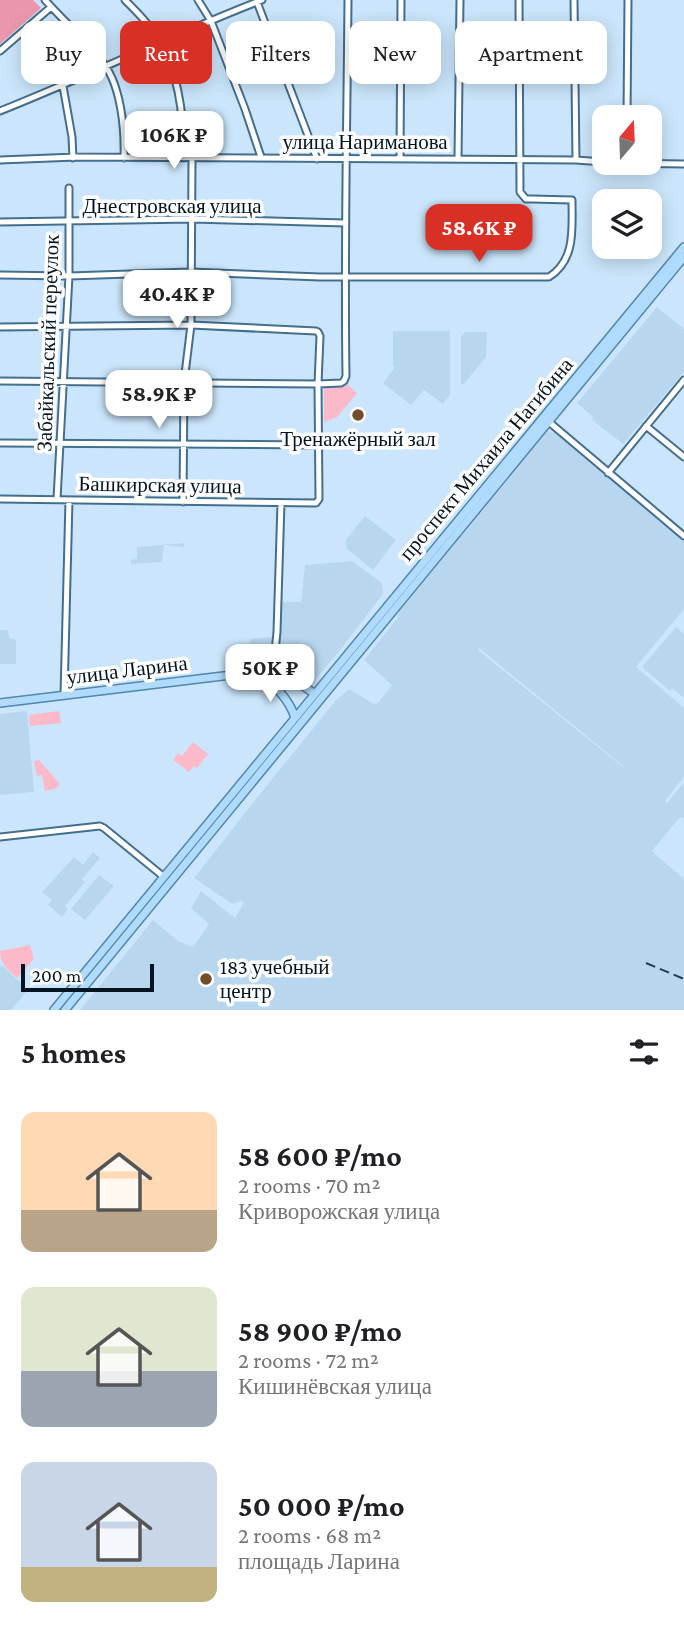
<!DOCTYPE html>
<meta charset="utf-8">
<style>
:root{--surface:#fff;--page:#f2f2f2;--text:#202124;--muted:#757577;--accent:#d93025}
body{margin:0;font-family:"Crimson Pro",serif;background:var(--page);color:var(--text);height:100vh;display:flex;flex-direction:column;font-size:26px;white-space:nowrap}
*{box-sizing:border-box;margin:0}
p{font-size:23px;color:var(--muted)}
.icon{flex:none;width:38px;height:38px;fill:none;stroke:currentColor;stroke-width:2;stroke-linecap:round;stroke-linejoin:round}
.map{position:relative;height:1010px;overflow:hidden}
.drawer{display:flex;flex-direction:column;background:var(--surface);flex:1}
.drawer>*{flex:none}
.hud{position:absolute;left:21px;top:21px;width:642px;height:63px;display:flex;gap:14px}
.needle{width:46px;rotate:19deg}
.tools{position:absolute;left:592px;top:105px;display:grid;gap:14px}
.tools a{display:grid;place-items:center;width:70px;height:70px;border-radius:14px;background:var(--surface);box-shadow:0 4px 18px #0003;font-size:35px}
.scale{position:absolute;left:21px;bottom:18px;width:133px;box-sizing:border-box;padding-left:7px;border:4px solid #041421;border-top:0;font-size:19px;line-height:24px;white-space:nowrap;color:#041421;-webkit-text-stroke:5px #fff;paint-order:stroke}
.price{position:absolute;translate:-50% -60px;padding:0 16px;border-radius:14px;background:#fff;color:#222;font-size:23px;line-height:46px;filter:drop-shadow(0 2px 4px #0008)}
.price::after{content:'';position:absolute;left:50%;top:42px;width:21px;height:16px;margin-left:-10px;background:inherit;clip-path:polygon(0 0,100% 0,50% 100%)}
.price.current{background:var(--accent);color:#fff}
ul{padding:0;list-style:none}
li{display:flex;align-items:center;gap:21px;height:175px;padding:0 21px}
li span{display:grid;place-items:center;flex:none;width:196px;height:140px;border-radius:14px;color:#555}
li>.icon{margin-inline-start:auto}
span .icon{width:84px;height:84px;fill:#fffc;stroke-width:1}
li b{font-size:30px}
h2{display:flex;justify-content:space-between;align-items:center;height:84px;padding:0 21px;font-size:30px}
.chip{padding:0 24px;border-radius:14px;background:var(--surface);box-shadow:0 4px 18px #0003;font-size:24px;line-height:63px}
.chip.current{background:var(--accent);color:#fff}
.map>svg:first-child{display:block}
</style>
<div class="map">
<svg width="684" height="1010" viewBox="0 0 684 1010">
<rect width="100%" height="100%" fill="#cbe6fc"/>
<!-- built -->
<path fill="#b8d7ef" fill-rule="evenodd" d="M657 307 684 329V372L623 444 592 420 593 417 577 403Z
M393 331H450V395L443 404 424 390 411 405 383 383 395 367 393 366Z
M465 332H487L486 357 464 384H461V337Z
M548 431 555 433 684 541V609L636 667 684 708V777L665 801 667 803 684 782V819L680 817 652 851 684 879V1010H80L153 920 178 941 193 947 209 924 191 908 201 891 235 918 244 903 242 901 232 904 194 878 256 799 336 700 349 689 374 704 378 703 392 685 364 660 397 619 400 611ZM479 648 623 766V767L478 650Z
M365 516 396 540 373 570 347 549 345 541Z
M184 543V547L164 545 162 562 131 564V560L137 559V547Z
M352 561 382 583 383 594 341 649 313 682 278 654 281 602H301L305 565Z
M676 627 684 634V698L672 688 670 691 642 667Z
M0 630H8L9 638 16 640V664H0Z
M272 637 271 659 244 662 251 639Z
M27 711 34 792 0 795V714Z
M93 852 100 858 82 879 85 882 65 906 68 909 62 917 48 905 52 900 42 892 74 857 83 865Z
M99 875 114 886 85 920 71 909Z
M2 965 28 990 11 1010H0V967Z"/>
<!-- green -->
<path fill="#fbb9c9" d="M348 385 357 393 337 417 324 422V387H343Z
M59 711 61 723 30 726 29 715Z
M193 742 208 754 197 768 194 766 189 772 173 760 178 753 182 756Z
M39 760 60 784 55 789 45 791 42 775 37 776 34 761Z
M30 945 34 959 17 978C8 970 0 964 0 951Z"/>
<!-- forest -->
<path fill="#ea97ad" d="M0 0H33L41 8 0 44Z"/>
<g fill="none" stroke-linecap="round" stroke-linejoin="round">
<!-- minor casing -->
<g stroke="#446e8e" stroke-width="9">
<path id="minor" d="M45 0C64 21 87 42 104 64 121 87 125 129 124 158
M125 0C138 13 151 26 160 42 180 76 184 119 184 158
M198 0 211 21 245 109 261 157
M574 0 576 160
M257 2 317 159
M0 51 51 7
M63 86 72 137 73 158
M0 111C88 76 174 34 262 0
M627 117 628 0
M400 159 401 0
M458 159 460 0
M0 160 76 157 576 160 604 162
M616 163 684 164
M0 222 192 219 345 223
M0 275 69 276 190 272 320 277H549C576 260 572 228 572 200L532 199H526L520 192 519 0
M0 327 191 325 316 331 318 332 320 336 318 384 319 499 316 503 0 499
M0 381 318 384 341 383 344 381 346 376C344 250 347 125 348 0
M549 422 684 536
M646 426 684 457
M0 443 318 445
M608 473 684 380
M57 499 69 276V188
M183 502 184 382 191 325 192 158
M273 670 277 632 281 503
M64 695 69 500
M0 837 100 826 104 828 164 877"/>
</g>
<!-- major casing -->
<g stroke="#5186ae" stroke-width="10">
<path id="major" d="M258 672C273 683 290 700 295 718
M0 703 273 670 290 677 315 694
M54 1010 684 247
M65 1010 684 257"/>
</g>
<!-- minor -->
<use href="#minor" stroke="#fff" stroke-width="5"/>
<!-- major -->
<use href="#major" stroke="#b0dbfc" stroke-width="7"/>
<!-- rail -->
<path stroke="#293b4a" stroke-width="2" stroke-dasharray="10 5" stroke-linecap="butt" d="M646 963 684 979"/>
</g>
<!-- markers -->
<g fill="#744e2a" stroke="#fff" stroke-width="2.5">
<circle cx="358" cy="415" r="7"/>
<circle cx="206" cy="979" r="7"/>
</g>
<g text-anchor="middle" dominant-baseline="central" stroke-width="7" stroke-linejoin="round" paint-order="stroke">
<!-- street labels -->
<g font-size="21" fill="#041421" stroke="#fff">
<text x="365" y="142">улица Нариманова</text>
<text x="172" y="206">Днестровская улица</text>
<text transform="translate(48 343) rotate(-88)">Забайкальский переулок</text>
<text transform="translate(486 459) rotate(-50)">проспект Михаила Нагибина</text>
<text transform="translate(160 485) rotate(1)">Башкирская улица</text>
<text transform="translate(127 670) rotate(-7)">улица Ларина</text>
</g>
<!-- poi labels -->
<g font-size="21" fill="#041421" stroke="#fff">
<text x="358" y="439">Тренажёрный зал</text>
<text x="220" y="967" text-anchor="start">183 учебный<tspan x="220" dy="24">центр</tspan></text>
</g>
</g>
</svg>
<div class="tools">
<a><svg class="needle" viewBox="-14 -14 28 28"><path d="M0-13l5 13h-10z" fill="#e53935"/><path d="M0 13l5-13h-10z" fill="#757577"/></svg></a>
<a><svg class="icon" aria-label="layers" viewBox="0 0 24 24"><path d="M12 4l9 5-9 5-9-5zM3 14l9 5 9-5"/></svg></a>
</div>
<div class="scale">200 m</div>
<b class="price" style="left:174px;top:171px">106K ₽</b>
<b class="price current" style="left:479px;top:264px">58.6K ₽</b>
<b class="price" style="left:177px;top:330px">40.4K ₽</b>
<b class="price" style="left:159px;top:430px">58.9K ₽</b>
<b class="price" style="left:270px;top:704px">50K ₽</b>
<div class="hud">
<a class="chip">Buy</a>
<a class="chip current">Rent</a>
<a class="chip">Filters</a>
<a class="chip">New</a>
<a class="chip">Apartment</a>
</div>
</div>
<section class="drawer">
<h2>5 homes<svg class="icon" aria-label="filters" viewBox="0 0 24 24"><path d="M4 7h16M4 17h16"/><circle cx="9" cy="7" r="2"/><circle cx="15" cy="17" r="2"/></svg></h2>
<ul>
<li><span style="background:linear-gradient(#ffd9b3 70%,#b9a48a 0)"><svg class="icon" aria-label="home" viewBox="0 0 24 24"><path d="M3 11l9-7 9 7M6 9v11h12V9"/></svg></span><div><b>58 600 ₽/mo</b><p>2 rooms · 70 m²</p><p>Криворожская улица</p></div></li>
<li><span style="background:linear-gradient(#dfe7d0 60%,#9aa5b1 0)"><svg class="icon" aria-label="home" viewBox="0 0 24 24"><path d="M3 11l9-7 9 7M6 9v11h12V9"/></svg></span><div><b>58 900 ₽/mo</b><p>2 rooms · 72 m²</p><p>Кишинёвская улица</p></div></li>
<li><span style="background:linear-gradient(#c9d6e8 75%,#c2b280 0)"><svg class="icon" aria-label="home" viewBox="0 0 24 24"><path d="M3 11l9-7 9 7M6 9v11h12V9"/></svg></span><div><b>50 000 ₽/mo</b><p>2 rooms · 68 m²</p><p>площадь Ларина</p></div></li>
</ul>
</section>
